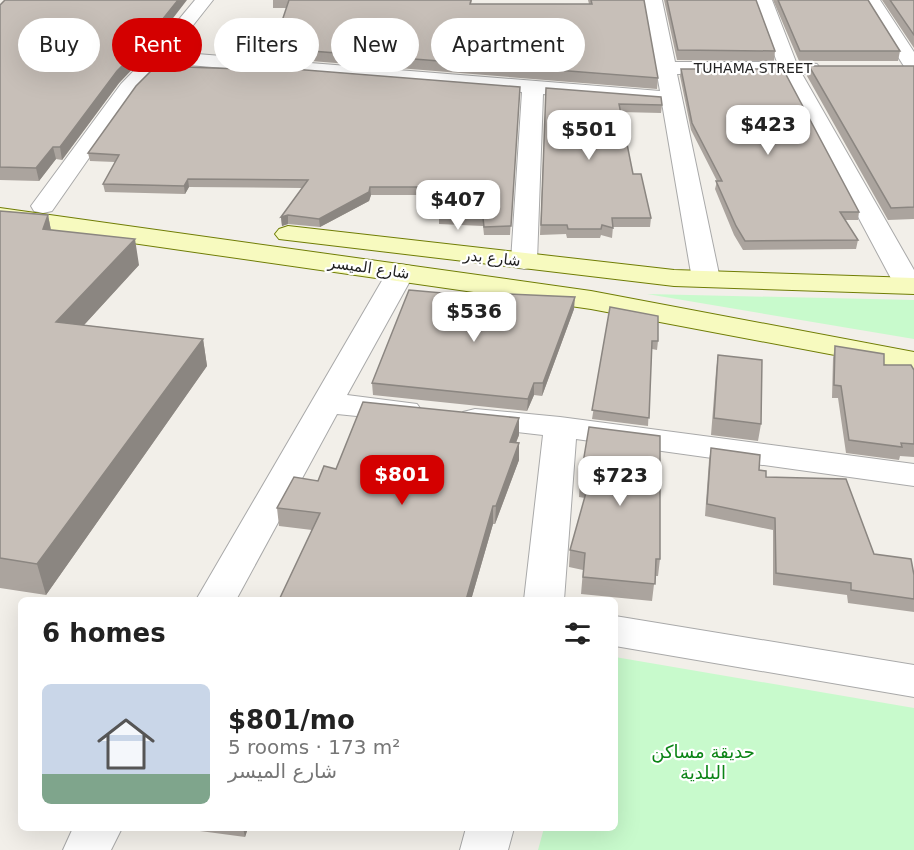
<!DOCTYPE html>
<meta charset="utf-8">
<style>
:root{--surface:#fff;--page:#f6f6f6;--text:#222;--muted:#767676;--line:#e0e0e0;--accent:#d40000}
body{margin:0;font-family:"DejaVu Sans",Cairo,sans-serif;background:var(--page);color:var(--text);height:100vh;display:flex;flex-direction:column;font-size:22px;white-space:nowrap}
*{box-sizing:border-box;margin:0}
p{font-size:20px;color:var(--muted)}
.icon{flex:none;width:33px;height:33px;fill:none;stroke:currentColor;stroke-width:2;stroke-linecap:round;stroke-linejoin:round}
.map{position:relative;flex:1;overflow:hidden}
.panel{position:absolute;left:18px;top:597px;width:600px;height:234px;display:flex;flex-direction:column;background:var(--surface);border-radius:9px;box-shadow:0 6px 24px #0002}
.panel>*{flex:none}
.hud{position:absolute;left:18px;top:18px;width:600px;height:54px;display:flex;gap:12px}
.price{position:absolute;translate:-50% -51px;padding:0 14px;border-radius:12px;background:#fff;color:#222;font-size:20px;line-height:39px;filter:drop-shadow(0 2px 3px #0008)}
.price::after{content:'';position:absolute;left:50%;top:36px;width:18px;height:14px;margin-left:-9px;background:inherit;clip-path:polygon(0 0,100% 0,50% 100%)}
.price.active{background:var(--accent);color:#fff}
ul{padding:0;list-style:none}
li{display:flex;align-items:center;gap:18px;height:150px;padding:0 24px}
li+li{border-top:2px solid var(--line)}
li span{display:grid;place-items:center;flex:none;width:168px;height:120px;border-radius:9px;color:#555}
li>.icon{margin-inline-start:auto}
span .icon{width:72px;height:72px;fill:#fffc;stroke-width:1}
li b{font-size:26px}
h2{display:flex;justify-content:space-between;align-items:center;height:72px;padding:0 24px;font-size:26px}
.pill{padding:0 21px;border-radius:27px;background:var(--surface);box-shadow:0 6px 24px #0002;font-size:21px;line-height:54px}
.pill.active{background:var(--accent);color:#fff}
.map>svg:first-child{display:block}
</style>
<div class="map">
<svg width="914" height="850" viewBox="0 0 914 850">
<rect width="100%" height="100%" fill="#f2efe9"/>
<!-- park -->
<path fill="#c8facc" d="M647 294 914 300V339Z
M615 657 914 708V850H538L544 828H615Z"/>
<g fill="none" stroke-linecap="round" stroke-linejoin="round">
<!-- street casing -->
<g stroke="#a9a9a9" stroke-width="2">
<path id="street" d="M195 0H213L172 52 660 91 644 0H662L675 62H777L754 0H772L796 62 817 64 820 68 817 72 802 74 914 270V293L899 292 895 286 782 74H677L720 279 716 285 706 287 696 285 692 279 662 103 543 94 537 261 534 267 524 269 514 267 511 261 522 92 163 63 135 92 52 211 43 213 34 211 31 206 121 84 151 53Z
M862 0H880L914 52V73L907 71Z
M401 264 411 266 415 272 347 395 417 404 422 411 417 418 406 421 337 414 236 600H196L387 272 391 266Z
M475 409 560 417 914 464V486L576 439 564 600H524L543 435 463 426 459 419 463 412Z
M615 616 914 665V697L615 646Z
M73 828H122L111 850H63Z
M466 828H514L508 850H460Z"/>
</g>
<!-- secondary casing -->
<g stroke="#707d05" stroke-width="2">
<path id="secondary" d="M0 208 591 291 914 352V370L591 309 0 224Z
M288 226 674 270 914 278V294L674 286 279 239 275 234 279 229Z"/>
</g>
<!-- street -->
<use href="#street" fill="#fff" fill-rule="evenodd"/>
<!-- secondary -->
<use href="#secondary" fill="#f7fabf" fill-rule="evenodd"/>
</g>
<!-- wall -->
<path fill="#aba49e" d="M273 0H472L471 4H589L588 0H644L658 78 657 89 274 58 273 48 287 8H273Z
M664 0H756L775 51 774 61 677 60Z
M773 0H868L900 51 898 61H799Z
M882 0H914V48Z
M0 5 140 61 119 83 62 160 56 159 39 181 0 180Z
M809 66H914V219L888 220 807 76Z
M681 69 859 212 858 220H845L858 240 856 249 743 250 734 235 715 189 717 181 691 130 680 76Z
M520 87 510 235H484L483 226 439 224V216L441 207H431V195H371L369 201 320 227 288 224 282 226 281 217 302 188 189 187 185 194 105 192 103 184 115 162 90 161 88 153Z
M546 88 662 105 661 113 620 112 633 174 651 218 650 227H613L612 238 601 235 600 238H567L566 234 540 235Z
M0 211 48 215 51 230 139 265 84 325 203 339 207 366 46 595 0 588Z
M610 307 658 341 657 350 652 349 648 426 592 419Z
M574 309 542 396 534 395 527 411 373 395 372 383Z
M835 346 884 365 914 370V457L900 456 899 460 846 453 838 398H832L833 358Z
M718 355 761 424 758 441 711 435 716 371Z
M589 427 660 559 658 576H655L652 601 581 594 583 570 569 567 570 550 585 498 579 497 580 481Z
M519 435 516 443 519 460 495 524H493L471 600H279L312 530 279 526 277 508 336 469Z
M711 448 759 470 766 477 874 554 914 575V612L848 603 847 595 773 585V530L705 516 709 460Z
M185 828H248L245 837 185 829Z"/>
<!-- shaded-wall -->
<path fill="#8b8681" d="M178 0H187L140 61 119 83 62 160 60 147 117 71Z
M53 147 56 159 39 181 36 168Z
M188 179 189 187 185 194 184 186Z
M370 187 371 195 369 201 320 227 319 219Z
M48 215 53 241 43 229Z
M288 215V224L282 226 281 217Z
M135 239 139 265 62 349 56 322Z
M575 297 574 309 542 396 543 383Z
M203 339 207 366 46 595 37 564Z
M534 383V395L527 411 528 399Z
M519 418V435L509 459 510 442Z
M519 443V460L495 524 496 506Z
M493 506V524L471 600H466Z
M243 828H248L245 837Z"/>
<!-- building -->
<path fill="#c7bfb8" stroke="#8b8681" stroke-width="1.5" d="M5 0H178L138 50 117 71 60 147H53L36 168 0 167V5Z
M289 0H471L470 4H592L591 0H644L658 78 273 48Z
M667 0H756L775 51 678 50Z
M778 0H868L900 51H800Z
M890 0H914V35Z
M156 66 267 70 268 67 520 87 511 226 484 227 483 218 439 216 443 199H431L432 187H370L369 192 319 219 288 215 281 217 308 180 188 179 184 186 103 184 119 155 88 153 136 86Z
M809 66H914V207L891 208Z
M681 69H783L859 212H840L858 240 745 241 736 226 716 181H722L692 123Z
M546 88 661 97 662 105 619 104 633 174H641L651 218H612L613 228 602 225 601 229H568L567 225H541Z
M0 211 48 215 43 229 135 239 56 322 203 339 37 564 0 558Z
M409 290 509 299V294L575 297 543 383H534L528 399 372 383Z
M610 307 658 316V341H652L649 418 592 410Z
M835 346 884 354V365H911L914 370V444L901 443 902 447 849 440 841 386 834 385Z
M718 355 762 360 761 424 714 418Z
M363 402 519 418 510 442 519 443 496 506H493L466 600H279L320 513 277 508 294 477 318 481 324 466 336 469Z
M589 427 660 436V559H656L655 584 583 577 585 553 570 550 589 482 580 481Z
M711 448 760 455 759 470 766 471V477L846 479 874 554 911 559 914 575V599L851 590V583L776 573 775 518 707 504Z"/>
<g text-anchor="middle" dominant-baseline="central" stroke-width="4.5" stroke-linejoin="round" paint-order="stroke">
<!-- far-street labels -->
<g font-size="14" fill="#222" stroke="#fff">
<text x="753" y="68">TUHAMA STREET</text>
</g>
<!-- street labels -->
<g font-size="15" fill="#222" stroke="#fff">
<text transform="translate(492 258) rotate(6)">شارع بدر</text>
<text transform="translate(369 268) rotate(8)">شارع الميسر</text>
</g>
<!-- near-park labels -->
<g font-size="18" fill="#0c8416" stroke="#fff">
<text x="703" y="751">حديقة مساكن<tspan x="703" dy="21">البلدية</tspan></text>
</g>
</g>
</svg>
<b class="price" style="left:768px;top:156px">$423</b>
<b class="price" style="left:589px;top:161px">$501</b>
<b class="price" style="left:458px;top:231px">$407</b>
<b class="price" style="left:474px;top:343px">$536</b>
<b class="price active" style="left:402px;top:506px">$801</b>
<b class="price" style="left:620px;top:507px">$723</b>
<div class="hud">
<a class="pill">Buy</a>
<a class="pill active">Rent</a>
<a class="pill">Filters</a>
<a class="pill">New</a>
<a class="pill">Apartment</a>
</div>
<section class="panel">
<h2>6 homes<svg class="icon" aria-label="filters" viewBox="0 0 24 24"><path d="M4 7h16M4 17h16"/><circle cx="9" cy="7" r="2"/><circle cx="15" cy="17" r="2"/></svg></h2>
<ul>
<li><span style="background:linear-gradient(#c9d6e8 75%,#7fa58c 0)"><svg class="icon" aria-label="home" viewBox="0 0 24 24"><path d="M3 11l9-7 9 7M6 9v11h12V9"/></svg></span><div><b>$801/mo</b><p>5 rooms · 173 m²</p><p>شارع الميسر</p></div></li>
</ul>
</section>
</div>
